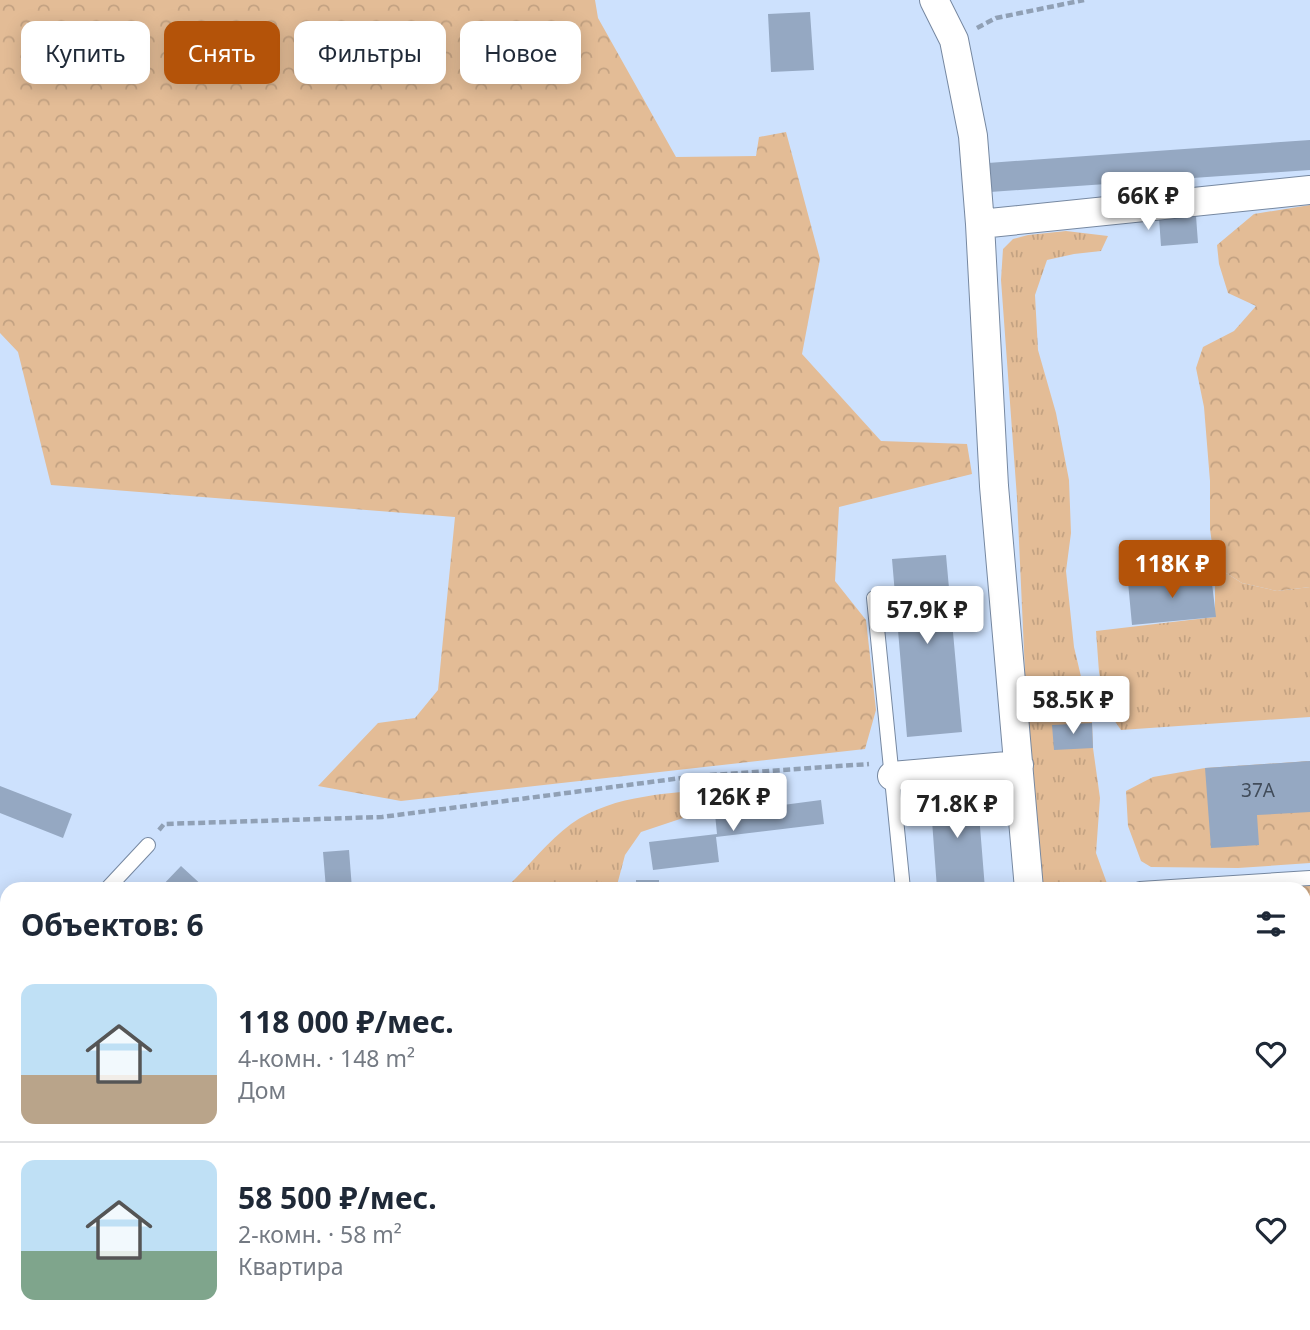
<!DOCTYPE html>
<html lang="ru">
<meta charset="utf-8">
<style>
:root{--surface:#fff;--page:#f6f6f7;--text:#1f2937;--muted:#747a83;--line:#e0e1e3;--accent:#b45309}
body{margin:0;font-family:"Noto Sans",sans-serif;background:var(--page);color:var(--text);height:100vh;display:flex;flex-direction:column;font-size:26px;white-space:nowrap}
*{box-sizing:border-box;margin:0}
p{font-size:23px;color:var(--muted)}
.icon{flex:none;width:38px;height:38px;fill:none;stroke:currentColor;stroke-width:2;stroke-linecap:round;stroke-linejoin:round}
.map{position:relative;flex:1;overflow:hidden}
.side{position:absolute;left:0px;top:882px;width:1311px;height:448px;display:flex;flex-direction:column;background:var(--surface);border-radius:21px 21px 0 0;box-shadow:0 4px 18px #0003}
.side>*{flex:none}
.top-card{position:absolute;left:21px;top:21px;width:700px;height:63px;display:flex;gap:14px}
.price{position:absolute;translate:-50% -60px;padding:0 16px;border-radius:7px;background:#fff;color:#222;font-size:23px;line-height:46px;filter:drop-shadow(0 2px 4px #0008)}
.price::after{content:'';position:absolute;left:50%;top:42px;width:21px;height:16px;margin-left:-10px;background:inherit;clip-path:polygon(0 0,100% 0,50% 100%)}
.price.on{background:var(--accent);color:#fff}
ul{padding:0;list-style:none}
li{display:flex;align-items:center;gap:21px;height:175px;padding:0 21px}
li+li{border-top:2px solid var(--line)}
li span{display:grid;place-items:center;flex:none;width:196px;height:140px;border-radius:14px;color:#555}
li>.icon{margin-inline-start:auto}
span .icon{width:84px;height:84px;fill:#fffc;stroke-width:1}
li b{font-size:30px}
h2{display:flex;justify-content:space-between;align-items:center;height:84px;padding:0 21px;font-size:30px}
.pill{padding:0 24px;border-radius:14px;background:var(--surface);box-shadow:0 4px 18px #0003;font-size:24px;line-height:63px}
.pill.on{background:var(--accent);color:#fff}
.map>svg:first-child{display:block}
</style>
<div class="map">
<svg width="1310" height="1330" viewBox="0 0 1310 1330">
<defs>
<pattern id="grass-tufts" width="24" height="20" patternUnits="userSpaceOnUse" patternTransform="scale(1.75)"><rect width="24" height="20" fill="#e3bc96"/><path d="M3 7l-1-3M5 7V3M7 7l1-3M15 17l-1-3M17 17v-4M19 17l1-3" fill="none" stroke="#c3a282"/></pattern>
<pattern id="forest-crowns" width="20" height="18" patternUnits="userSpaceOnUse" patternTransform="scale(1.75)"><rect width="20" height="18" fill="#e3bc96"/><path d="M2 6a3 3 0 1 1 6 0M12 15a3 3 0 1 1 6 0" fill="none" stroke="#c3a282"/></pattern>
</defs>
<rect width="100%" height="100%" fill="#cde1fd"/>
<!-- grass -->
<path fill="url(#grass-tufts)" d="M1066 231 1108 236 1101 251 1074 254 1047 260 1035 295 1038 350 1056 413 1069 480 1071 533 1066 571 1074 647 1092 723 1093 748 1100 798 1096 853 1109 889H1038L1026 694 1017 498 1001 280 1003 249 1013 239 1028 235Z
M1215 566 1242 583 1277 591 1310 587V717L1121 730 1107 710 1099 672 1096 631 1215 617Z
M723 788 751 792 731 805 698 813 641 832 625 855 616 889H505C527 868 547 842 571 824 615 793 672 794 723 788Z"/>
<!-- forest -->
<path fill="url(#forest-crowns)" d="M0 0H595L598 18 676 157 756 156 759 137 786 132 820 259 802 354 881 441 967 444 972 474 839 507 835 581 866 620 876 710 865 749 401 801 318 786 378 723 415 718 438 690 455 517 51 485 18 352 0 333Z
M1310 205V587L1277 591 1242 583 1215 566 1210 529V481L1204 407 1196 368 1203 347 1234 331 1256 306 1228 293 1219 264 1217 245 1254 214Z
M1310 761V863L1238 868 1151 867 1141 861 1128 826 1126 791 1153 777 1205 768Z
M1310 884V1047L1304 1048V889H1239Z"/>
<!-- building -->
<path fill="#95a8c2" d="M810 12 814 70 771 72 768 14Z
M1310 140V170L990 192 988 163Z
M1196 216 1198 243 1161 246 1159 218Z
M946 555 962 732 907 737 892 559Z
M1211 575 1216 617 1132 625 1128 582Z
M1092 723 1093 748 1054 750 1052 725Z
M1310 761V812L1257 815 1259 845 1211 848 1205 768Z
M0 786 72 814 63 838 0 813Z
M977 789 985 889H937L930 793Z
M821 800 824 824 716 837 719 862 653 870 649 842 717 834 715 814Z
M349 850 352 889H326L323 852Z
M181 866 206 889H159Z
M636 880H659V889H636Z
M0 996H7V1099H0Z
M0 1291H7V1323H192V1326L145 1330H0Z
M513 1323H541L542 1330H493L513 1325Z"/>
<g fill="none" stroke-linecap="round" stroke-linejoin="round">
<!-- service casing -->
<g stroke="#7688a1" stroke-width="16">
<path id="service" d="M874 598 903 889
M107 889 148 845
M1140 889 1310 878
M1304 1189 1310 1241
M1304 1302H1310
M800 1330 880 1323"/>
</g>
<!-- minor casing -->
<g stroke="#7688a1" stroke-width="30">
<path id="minor" d="M934 0 954 40 973 136 980 224 994 486 1029 889
M980 224 1310 190
M892 776 1019 765"/>
</g>
<!-- secondary casing -->
<g stroke="#7688a1" stroke-width="40">
<path id="secondary" d="M1304 1084 1310 1083
M0 1193 7 1192"/>
</g>
<!-- path -->
<path stroke="#90a0b5" stroke-width="4.5" stroke-dasharray="7 3.5" stroke-linecap="butt" d="M977 28 996 18 1084 0
M159 830 164 824 382 817 697 776 869 764
M0 1276 7 1275
M226 1323V1330
M570 1323 571 1330"/>
<!-- service -->
<use href="#service" stroke="#fff" stroke-width="14"/>
<!-- minor -->
<use href="#minor" stroke="#fff" stroke-width="28"/>
<!-- secondary -->
<use href="#secondary" stroke="#fff" stroke-width="38"/>
</g>
<g text-anchor="middle" dominant-baseline="central" stroke-width="5" stroke-linejoin="round" paint-order="stroke">
<!-- number labels -->
<g font-size="19" fill="#414c5a">
<text x="1258" y="790">37А</text>
</g>
</g>
</svg>
<b class="price" style="left:1148px;top:232px">66K ₽</b>
<b class="price on" style="left:1172px;top:600px">118K ₽</b>
<b class="price" style="left:927px;top:646px">57.9K ₽</b>
<b class="price" style="left:1073px;top:736px">58.5K ₽</b>
<b class="price" style="left:733px;top:833px">126K ₽</b>
<b class="price" style="left:957px;top:840px">71.8K ₽</b>
<div class="top-card">
<a class="pill">Купить</a>
<a class="pill on">Снять</a>
<a class="pill">Фильтры</a>
<a class="pill">Новое</a>
</div>
<section class="side">
<h2>Объектов: 6<svg class="icon" aria-label="filters" viewBox="0 0 24 24"><path d="M4 7h16M4 17h16"/><circle cx="9" cy="7" r="2"/><circle cx="15" cy="17" r="2"/></svg></h2>
<ul>
<li><span style="background:linear-gradient(#bfe0f5 65%,#b9a48a 0)"><svg class="icon" aria-label="home" viewBox="0 0 24 24"><path d="M3 11l9-7 9 7M6 9v11h12V9"/></svg></span><div><b>118 000 ₽/мес.</b><p>4-комн. · 148 m²</p><p>Дом</p></div><svg class="icon" aria-label="heart" viewBox="0 0 24 24"><path d="M12 20l-8-8c-3-5 5-10 8-4 3-6 11-1 8 4z"/></svg></li>
<li><span style="background:linear-gradient(#bfe0f5 65%,#7fa58c 0)"><svg class="icon" aria-label="home" viewBox="0 0 24 24"><path d="M3 11l9-7 9 7M6 9v11h12V9"/></svg></span><div><b>58 500 ₽/мес.</b><p>2-комн. · 58 m²</p><p>Квартира</p></div><svg class="icon" aria-label="heart" viewBox="0 0 24 24"><path d="M12 20l-8-8c-3-5 5-10 8-4 3-6 11-1 8 4z"/></svg></li>
</ul>
</section>
</div>
